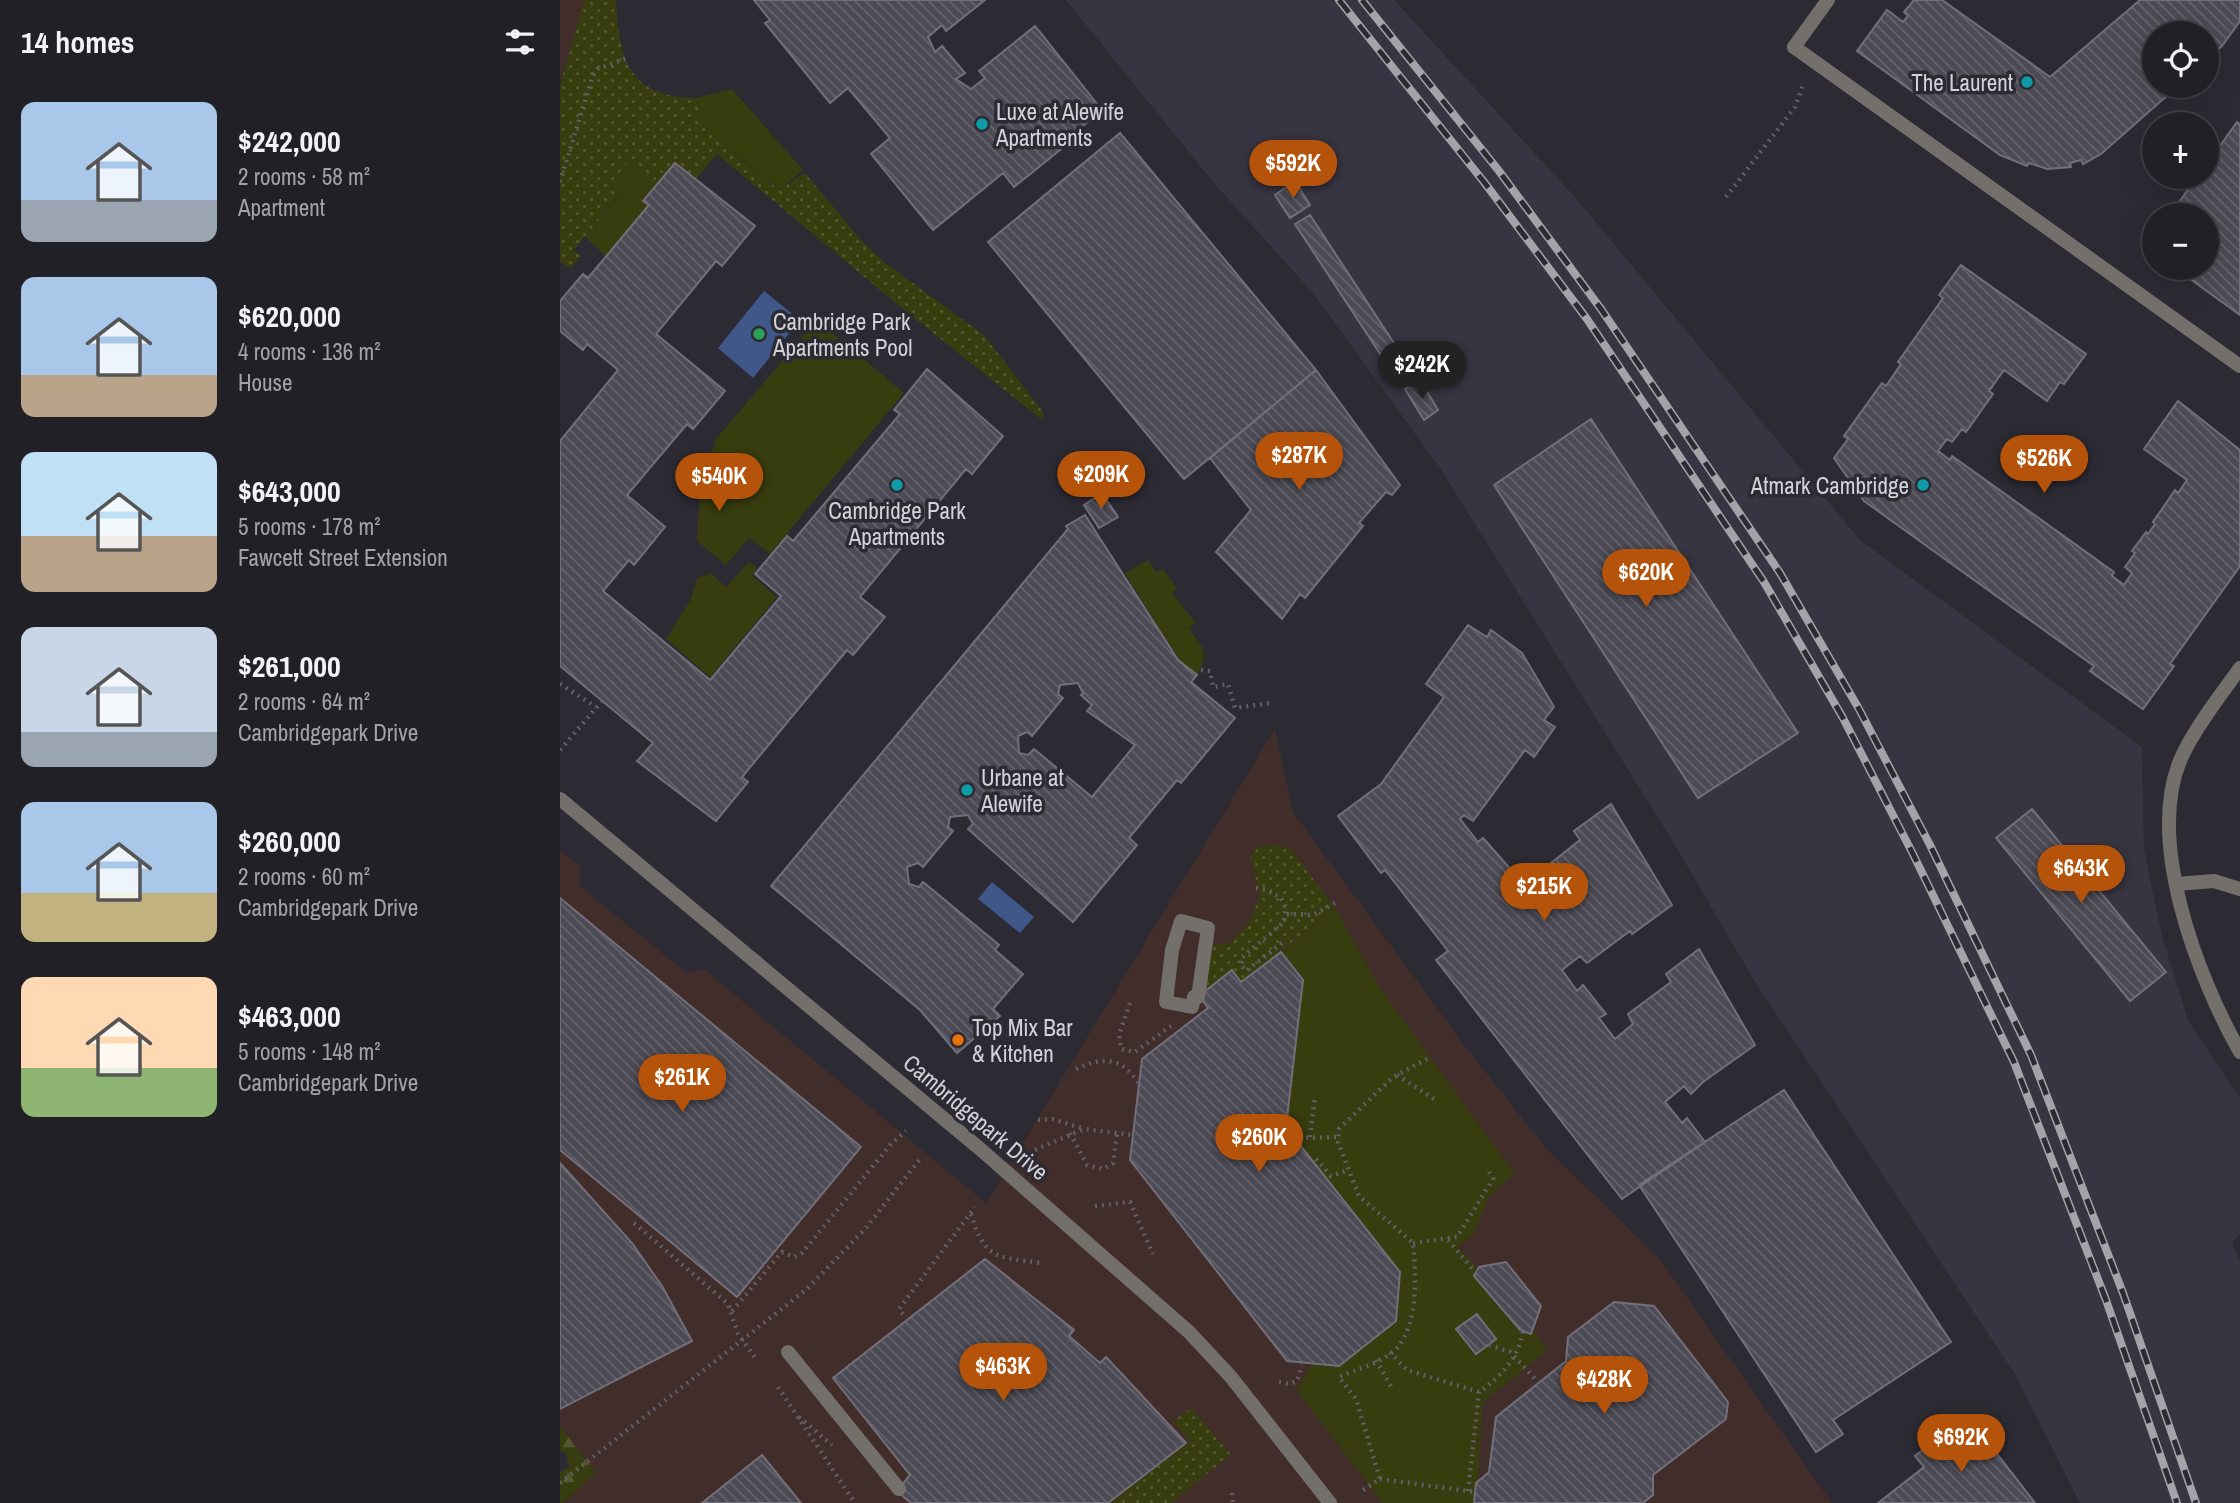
<!DOCTYPE html>
<meta charset="utf-8">
<style>
:root{--surface:#212026;--page:#29282e;--text:#f1f3f6;--muted:#a2a3a7;--line:#3e3e43;--accent:#b45309}
body{margin:0;font-family:"Archivo Narrow",sans-serif;background:var(--page);color:var(--text);height:100vh;display:flex;flex-direction:column;font-size:26px;white-space:nowrap}
*{box-sizing:border-box;margin:0}
p{font-size:23px;color:var(--muted)}
.icon{flex:none;width:38px;height:38px;fill:none;stroke:currentColor;stroke-width:2;stroke-linecap:round;stroke-linejoin:round}
.map{position:relative;flex:1;overflow:hidden}
.panel{display:flex;flex-direction:column;background:var(--surface);width:560px}
.panel>*{flex:none}
.tools{position:absolute;left:1582px;top:21px;display:grid;gap:14px}
.tools a{display:grid;place-items:center;width:77px;height:77px;border-radius:50%;background:var(--surface);box-shadow:0 7px 28px #0002,0 0 0 2px var(--line);font-size:35px}
.price{position:absolute;translate:-50% -60px;padding:0 16px;border-radius:24px;background:var(--accent);color:#fff;font-size:23px;line-height:46px;filter:drop-shadow(0 2px 4px #0008)}
.price::after{content:'';position:absolute;left:50%;top:42px;width:21px;height:16px;margin-left:-10px;background:inherit;clip-path:polygon(0 0,100% 0,50% 100%)}
.price.current{background:#222;color:#fff}
ul{padding:0;list-style:none}
li{display:flex;align-items:center;gap:21px;height:175px;padding:0 21px}
li span{display:grid;place-items:center;flex:none;width:196px;height:140px;border-radius:14px;color:#555}
li>.icon{margin-inline-start:auto}
span .icon{width:84px;height:84px;fill:#fffc;stroke-width:1}
li b{font-size:30px}
h2{display:flex;justify-content:space-between;align-items:center;height:84px;padding:0 21px;font-size:30px}
main{display:flex;flex:1;min-height:0}
.map>svg:first-child{display:block}
</style>
<main>
<section class="panel">
<h2>14 homes<svg class="icon" aria-label="filters" viewBox="0 0 24 24"><path d="M4 7h16M4 17h16"/><circle cx="9" cy="7" r="2"/><circle cx="15" cy="17" r="2"/></svg></h2>
<ul>
<li><span style="background:linear-gradient(#a9c7e8 70%,#9aa5b1 0)"><svg class="icon" aria-label="home" viewBox="0 0 24 24"><path d="M3 11l9-7 9 7M6 9v11h12V9"/></svg></span><div><b>$242,000</b><p>2 rooms · 58 m²</p><p>Apartment</p></div></li>
<li><span style="background:linear-gradient(#a9c7e8 70%,#b9a48a 0)"><svg class="icon" aria-label="home" viewBox="0 0 24 24"><path d="M3 11l9-7 9 7M6 9v11h12V9"/></svg></span><div><b>$620,000</b><p>4 rooms · 136 m²</p><p>House</p></div></li>
<li><span style="background:linear-gradient(#bfe0f5 60%,#b9a48a 0)"><svg class="icon" aria-label="home" viewBox="0 0 24 24"><path d="M3 11l9-7 9 7M6 9v11h12V9"/></svg></span><div><b>$643,000</b><p>5 rooms · 178 m²</p><p>Fawcett Street Extension</p></div></li>
<li><span style="background:linear-gradient(#c9d6e8 75%,#9aa5b1 0)"><svg class="icon" aria-label="home" viewBox="0 0 24 24"><path d="M3 11l9-7 9 7M6 9v11h12V9"/></svg></span><div><b>$261,000</b><p>2 rooms · 64 m²</p><p>Cambridgepark Drive</p></div></li>
<li><span style="background:linear-gradient(#a9c7e8 65%,#c2b280 0)"><svg class="icon" aria-label="home" viewBox="0 0 24 24"><path d="M3 11l9-7 9 7M6 9v11h12V9"/></svg></span><div><b>$260,000</b><p>2 rooms · 60 m²</p><p>Cambridgepark Drive</p></div></li>
<li><span style="background:linear-gradient(#ffd9b3 65%,#8fb573 0)"><svg class="icon" aria-label="home" viewBox="0 0 24 24"><path d="M3 11l9-7 9 7M6 9v11h12V9"/></svg></span><div><b>$463,000</b><p>5 rooms · 148 m²</p><p>Cambridgepark Drive</p></div></li>
</ul>
</section>
<div class="map">
<svg width="1680" height="1503" viewBox="0 0 1680 1503">
<defs>
<pattern id="grass-dots" width="8" height="8" patternUnits="userSpaceOnUse" patternTransform="scale(1.75)"><rect width="8" height="8" fill="#373d0f"/><path d="M2 2h.1M6 6h.1" fill="none" stroke="#535831" stroke-width="1.8" stroke-linecap="round"/></pattern>
<pattern id="forest-firs" width="22" height="20" patternUnits="userSpaceOnUse" patternTransform="scale(1.75)"><rect width="22" height="20" fill="#373d0f"/><path d="M5 1l3.5 6h-7zM16 11l3.5 6h-7z" fill="#535831"/></pattern>
<pattern id="building-back-hatch" width="6" height="6" patternUnits="userSpaceOnUse" patternTransform="scale(1.75)"><rect width="6" height="6" fill="#4c4a54"/><path d="M-1 5l2 2M0 0l6 6M5-1l2 2" fill="none" stroke="#65636c"/></pattern>
</defs>
<rect width="100%" height="100%" fill="#2c2a33"/>
<!-- commercial -->
<path fill="#412d2a" d="M0 0H25L0 82Z
M715 729 733 812 907 1049 986 1148 1099 1258 1272 1503H3L36 1473 0 1426V850L21 867 19 885 125 972 145 970 426 1203Z"/>
<!-- built -->
<path fill="#383542" d="M506 0H834L1014 196 1300 540 1582 747 1584 850 1603 940 1629 1022 1680 1098V1234L1672 1242 1680 1263V1503H1520L1456 1376 1195 982 1115 845 880 468 753 293 653 182Z"/>
<!-- grass -->
<path fill="url(#grass-dots)" d="M24 0H56C59 58 68 97 135 98L144 127 219 190 245 173 301 240 324 262 424 335 484 413 482 420 333 301 157 154 135 180 115 163 95 187 67 164 60 195 14 250 21 256 11 268 0 262V85Z
M718 845 731 849 775 908 681 982 672 971 638 997 645 947 672 942 690 921 700 895 690 856 699 846Z
M631 1408 671 1454 612 1503H551L630 1441 613 1421Z"/>
<!-- forest -->
<path fill="url(#forest-firs)" d="M0 1426 36 1473 3 1503H0V1472L9 1467 6 1453 0 1451Z"/>
<!-- green -->
<path fill="#373d0f" d="M172 89 243 170 220 190 144 127 135 98Z
M67 163 95 187 83 201 89 205 46 256 25 237 60 196 49 187Z
M257 320 344 393 210 554 189 538 166 565 137 541 140 489 156 439Z
M588 560 596 572 603 569 617 588 612 593 636 623 629 628C643 648 650 652 637 675L618 660 565 573Z
M189 562 197 568 192 576 217 597 150 677 106 639 131 599 137 578 151 573 166 587Z
M775 908 820 988 954 1173 929 1197 914 1234 898 1246 975 1332 987 1351 923 1402 916 1503H823L736 1390 752 1364 779 1366 835 1321 840 1272 726 1127 743 980 721 952Z"/>
<!-- water -->
<path fill="#3f5789" d="M204 291 240 320 193 378 158 348Z
M432 882 474 917 460 933 418 899Z"/>
<!-- building -->
<path fill="url(#building-back-hatch)" stroke="#726f7a" stroke-width="2" fill-rule="evenodd" d="M194 0H425L386 31 382 25 368 37 375 52 382 46 405 73 396 79 411 89 425 78 419 71 475 26 542 110 507 139 510 142 454 187 443 173 373 230 311 154 330 138 288 88 270 103 205 23 210 20Z
M1354 0H1382L1490 77 1580 0H1680V21L1662 46 1647 59V33H1594V86H1618L1541 154 1523 164 1521 160 1510 163 1511 167 1487 169 1469 163 1467 166 1440 155 1297 51 1327 10 1343 22 1348 16 1344 12Z
M1677 122 1680 125V315L1615 268H1647V215H1610L1637 177H1647V164Z
M560 133 756 370 624 479 428 242Z
M115 163 195 226 162 266 156 261 96 334 165 391 133 429 127 424 67 495 105 527 74 565 69 560 43 591 150 680 221 596 195 574 227 536 233 541 340 414 334 410 367 369 443 436 412 474 406 469 300 597 325 617 293 655 287 650 182 777 188 782 156 821 77 761 93 743 0 666V441L58 370 27 344 23 350 0 331V301L23 274 28 278 89 205 83 201Z
M735 181 750 205 730 218 715 195Z
M750 215 843 357 828 366 735 224Z
M1401 265 1526 354 1504 384 1500 382 1487 401 1444 370 1429 391 1433 394 1406 432 1402 429 1392 442 1387 439 1378 451 1390 460 1392 456 1554 572 1552 576 1564 585 1572 573 1565 567 1575 553 1572 551 1586 532 1588 534 1595 524 1593 522 1615 490 1618 493 1627 480 1584 449 1618 401 1680 450V566L1610 664 1614 666 1583 709 1530 671 1534 666 1304 501 1274 458 1288 439 1284 436 1322 383 1326 386 1341 364 1338 362 1383 298 1379 295Z
M756 370 840 485 832 495 826 492 799 523 803 526 745 598 740 594 722 619 656 552 691 510 650 458Z
M862 383 878 410 864 420 845 389 854 384 857 388Z
M1031 419 1238 733 1138 798 934 485Z
M542 493 558 517 539 528 524 505Z
M525 515 618 660 637 675 631 682 675 718 621 783 617 780 569 838 577 845 513 922 408 829 413 824 408 815 390 817 388 827 393 831 363 867 358 863 347 867 349 884 359 887 363 882 439 945 435 950 463 974 433 1009 440 1016 397 1053 360 1010 211 886 508 529 506 526ZM518 683 523 693 521 695 532 705 527 711 575 745 532 797 474 749 468 755 459 753 458 736 467 732 472 736 503 698 498 694 500 685Z
M908 625 927 637 931 630 962 653 994 707 984 720 995 727 974 757 965 750 913 821 904 815 900 819 918 842 923 838 953 872 946 879 962 898 981 883 976 875 1020 840 1014 831 1051 804 1112 905 1072 934 1070 931 1027 963 1020 956 1002 970 1017 991 1023 985 1046 1014 1039 1018 1055 1039 1073 1024 1068 1014 1111 982 1106 974 1139 949 1195 1045 1143 1082 1131 1094 1124 1086 1105 1102 1122 1123 1127 1118 1145 1142 1062 1199 876 960 888 951 825 870 821 873 778 816 821 784 884 697 866 684Z
M1472 809 1606 972 1570 1001 1436 838Z
M0 898 301 1147 177 1297 0 1150Z
M721 952 743 980 726 1127 840 1272 836 1321 779 1366 727 1361 570 1160 582 1059 648 1008 639 996 672 970 681 982Z
M1224 1090 1391 1342 1273 1420 1283 1434 1256 1452 1079 1185Z
M0 1163 72 1243 102 1286 132 1341 0 1409Z
M425 1259 514 1330 509 1336 540 1363 546 1357 626 1443 548 1503H351L337 1491 350 1475 273 1378Z
M946 1262 981 1306 971 1334 960 1330 914 1276 919 1267Z
M1054 1302 1094 1306 1168 1402 1166 1419 1093 1475V1495L1083 1503H914L916 1483 929 1472 936 1417 1006 1361 1008 1337Z
M917 1314 936 1339 916 1354 896 1329Z
M1411 1420 1475 1503H1318L1364 1467 1355 1456 1370 1444 1374 1449Z
M202 1455 241 1503H142Z"/>
<g fill="none" stroke-linecap="round" stroke-linejoin="round">
<!-- path -->
<path stroke="#605e66" stroke-width="4.5" stroke-dasharray="2 5" stroke-linecap="butt" d="M0 182 33 75 38 69 70 57
M1166 197 1235 107 1243 85
M641 670 650 671 653 687 668 684 675 708 710 703
M0 684 36 707
M0 750 42 701
M696 888 708 890 721 898 726 908 724 922 680 959V964L686 971 722 943
M727 914 753 915 777 902
M570 1003 559 1035 561 1049 575 1052 611 1026
M516 1069C543 1056 562 1057 579 1084
M837 1075 874 1099
M478 1120 492 1119 521 1128
M510 1133 527 1165 543 1169 553 1163 557 1133
M750 1137 755 1097
M739 1138 779 1137
M475 1150 524 1129 573 1135
M756 1159 771 1176 789 1170
M535 1206 570 1202 593 1254
M411 1214C425 1260 437 1257 481 1263
M74 1223 168 1304 178 1334 197 1360
M888 1240 916 1273
M853 1243 897 1237 933 1179 929 1172
M172 1311 222 1252 234 1257 242 1253 331 1144 346 1131
M343 1314 339 1309 415 1207
M929 1345 950 1352 979 1383
M830 1352 847 1370 919 1392C942 1375 957 1360 963 1332
M816 1360 832 1388
M719 1382 730 1384 737 1381 742 1365
M218 1387 295 1503
M239 1417 272 1445
M820 1479 915 1492
M0 1483 247 1289 305 1229 360 1159
M803 1490 820 1479 796 1399 779 1377C796 1370 824 1362 837 1348 859 1322 856 1274 853 1243L799 1196 778 1143 779 1129 833 1077 867 1059
M908 1491 919 1392
M672 1493 673 1503"/>
<!-- lane -->
<path stroke="#736f6b" stroke-width="14" d="M1234 47 1680 366
M1616 884 1654 881 1680 889
M621 921 648 928 638 997H634L632 1007 606 1002 612 950Z
M228 1352 339 1489"/>
<!-- street -->
<path stroke="#736f6b" stroke-width="14" d="M1234 47 1268 0
M1680 668C1661 695 1639 722 1624 752 1582 835 1638 978 1680 1052
M0 799 419 1148 629 1332 671 1377 770 1503"/>
<!-- rail casing -->
<g stroke="#a5a3aa" stroke-width="8">
<path id="rail" d="M779 0 924 182 1027 319 1204 582 1283 718 1353 854 1454 1062 1546 1300 1617 1503
M802 0 939 171 1041 309 1220 573 1299 709 1370 845 1471 1055 1563 1293 1636 1503"/>
</g>
<!-- rail -->
<use href="#rail" stroke="#2c2a33" stroke-width="5" stroke-dasharray="16" stroke-linecap="butt"/>
</g>
<!-- markers -->
<g fill="#0f9aa8" stroke="#2c2a33" stroke-width="2.5">
<circle cx="1467" cy="82" r="7"/>
<circle cx="422" cy="124" r="7"/>
<circle cx="337" cy="485" r="7"/>
<circle cx="1363" cy="485" r="7"/>
<circle cx="407" cy="790" r="7"/>
</g>
<circle fill="#2e9e5b" stroke="#2c2a33" stroke-width="2.5" cx="199" cy="334" r="7"/>
<circle fill="#e8710a" stroke="#2c2a33" stroke-width="2.5" cx="398" cy="1040" r="7"/>
<g text-anchor="middle" dominant-baseline="central" stroke-width="7" stroke-linejoin="round" paint-order="stroke">
<!-- poi labels -->
<g font-size="23" fill="#d4d2d8" stroke="#2c2a33" text-anchor="start">
<text x="1453" y="82" text-anchor="end">The Laurent</text>
<text x="436" y="111">Luxe at Alewife<tspan x="436" dy="26">Apartments</tspan></text>
<text x="213" y="321">Cambridge Park<tspan x="213" dy="26">Apartments Pool</tspan></text>
<text x="1349" y="485" text-anchor="end">Atmark Cambridge</text>
<text x="337" y="510" text-anchor="middle">Cambridge Park<tspan x="337" dy="26">Apartments</tspan></text>
<text x="421" y="777">Urbane at<tspan x="421" dy="26">Alewife</tspan></text>
<text x="412" y="1027">Top Mix Bar<tspan x="412" dy="26">&amp; Kitchen</tspan></text>
</g>
<!-- street labels -->
<g font-size="23" fill="#d4d2d8" stroke="#2c2a33">
<text transform="translate(416 1117) rotate(40)">Cambridgepark Drive</text>
</g>
</g>
</svg>
<div class="tools">
<a><svg class="icon" aria-label="locate" viewBox="0 0 24 24"><circle cx="12" cy="12" r="6"/><path d="M12 2v4M12 18v4M2 12h4M18 12h4"/></svg></a>
<a>+</a>
<a>−</a>
</div>
<b class="price" style="left:733px;top:200px">$592K</b>
<b class="price current" style="left:862px;top:401px">$242K</b>
<b class="price" style="left:739px;top:492px">$287K</b>
<b class="price" style="left:1484px;top:495px">$526K</b>
<b class="price" style="left:541px;top:511px">$209K</b>
<b class="price" style="left:159px;top:513px">$540K</b>
<b class="price" style="left:1086px;top:609px">$620K</b>
<b class="price" style="left:1521px;top:905px">$643K</b>
<b class="price" style="left:984px;top:923px">$215K</b>
<b class="price" style="left:122px;top:1114px">$261K</b>
<b class="price" style="left:699px;top:1174px">$260K</b>
<b class="price" style="left:443px;top:1403px">$463K</b>
<b class="price" style="left:1044px;top:1416px">$428K</b>
<b class="price" style="left:1401px;top:1474px">$692K</b>
</div>
</main>
